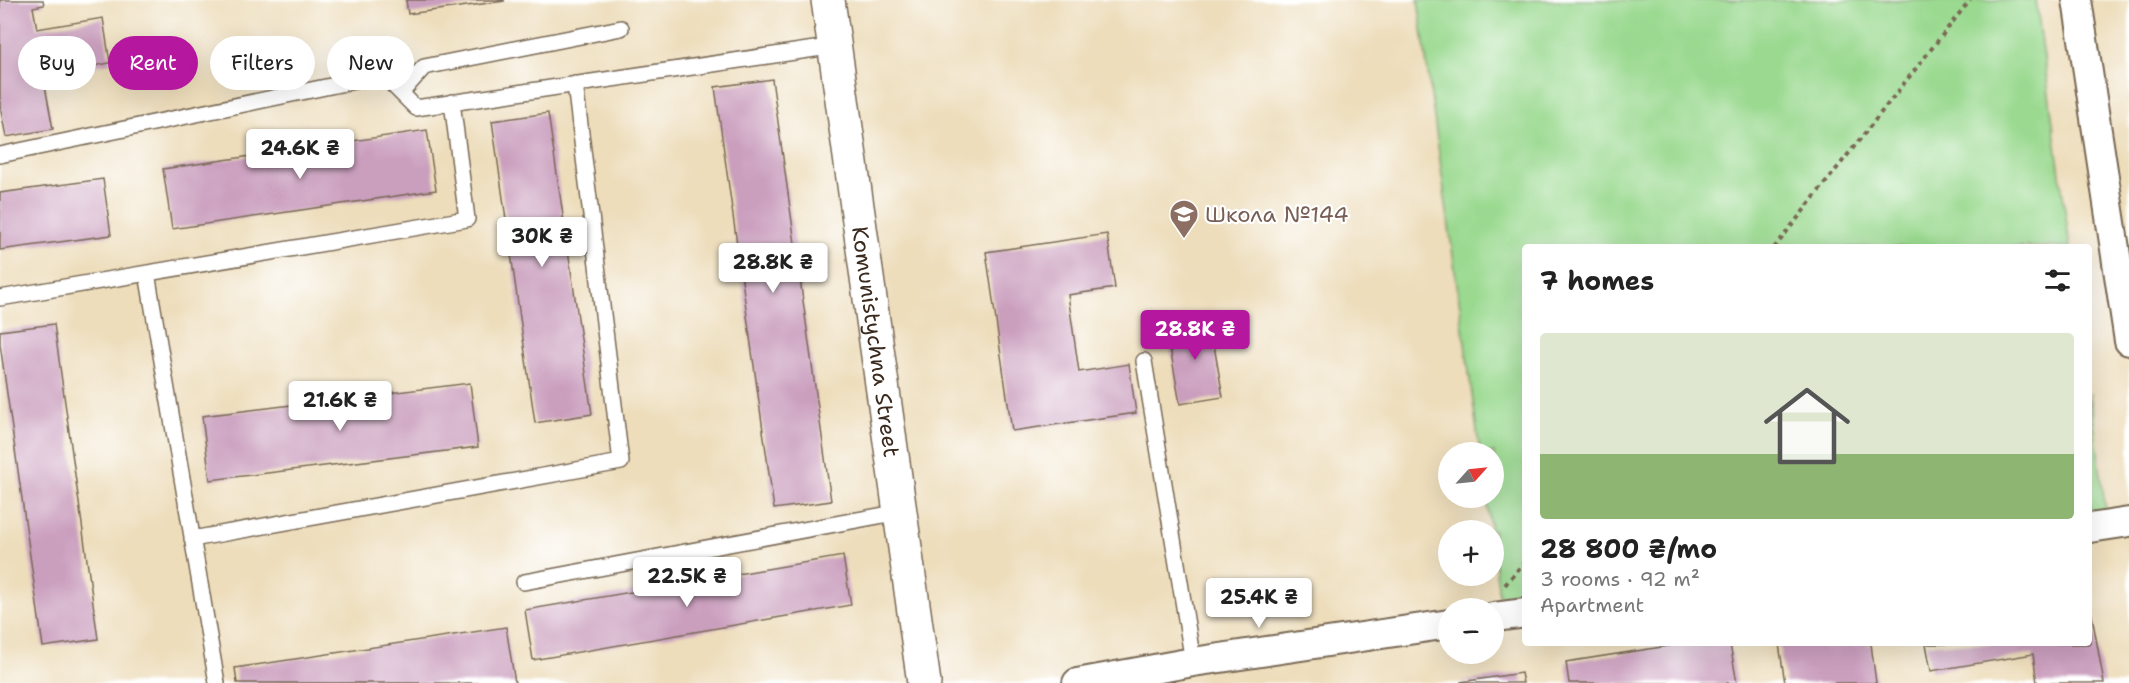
<!DOCTYPE html>
<meta charset="utf-8">
<style>
:root{--surface:#fff;--page:#f2f2f2;--text:#222;--muted:#767676;--line:#e0e0e0;--accent:#b5179e}
body{margin:0;font-family:"Shantell Sans",sans-serif;background:var(--page);color:var(--text);height:100vh;display:flex;flex-direction:column;font-size:22px;white-space:nowrap}
*{box-sizing:border-box;margin:0}
p{font-size:20px;color:var(--muted)}
.icon{flex:none;width:33px;height:33px;fill:none;stroke:currentColor;stroke-width:2;stroke-linecap:round;stroke-linejoin:round}
.map{position:relative;flex:1;overflow:hidden}
.details{position:absolute;left:1522px;top:244px;width:570px;height:402px;display:flex;flex-direction:column;background:var(--surface);border-radius:6px;box-shadow:0 6px 24px #0002}
.details>*{flex:none}
.guide{position:absolute;left:18px;top:36px;width:570px;height:54px;display:flex;gap:12px}
.needle{width:39px;rotate:63deg}
.controls{position:absolute;left:1438px;top:442px;display:grid;gap:12px}
.controls a{display:grid;place-items:center;width:66px;height:66px;border-radius:50%;background:var(--surface);box-shadow:0 6px 24px #0002;font-size:30px}
.price{position:absolute;translate:-50% -51px;padding:0 14px;border-radius:6px;background:#fff;color:#222;font-size:20px;line-height:39px;filter:drop-shadow(0 2px 3px #0008)}
.price::after{content:'';position:absolute;left:50%;top:36px;width:18px;height:14px;margin-left:-9px;background:inherit;clip-path:polygon(0 0,100% 0,50% 100%)}
.price.selected{background:var(--accent);color:#fff}
ul{padding:0;list-style:none}
li{display:grid;align-content:center;gap:12px;height:318px;padding:0 18px}
li+li{border-top:2px solid var(--line)}
li span{display:grid;place-items:center;height:186px;border-radius:6px;color:#555}
li>.icon{margin-inline-start:auto}
span .icon{width:108px;height:108px;fill:#fffc;stroke-width:1}
li b{font-size:26px}
h2{display:flex;justify-content:space-between;align-items:center;height:72px;padding:0 18px;font-size:26px}
.chip{padding:0 21px;border-radius:27px;background:var(--surface);box-shadow:0 6px 24px #0002;font-size:21px;line-height:54px}
.chip.selected{background:var(--accent);color:#fff}
.map>svg:first-child{display:block}
</style>
<div class="map">
<svg width="2129" height="683" viewBox="0 0 2129 683">
<rect width="100%" height="100%" fill="#fff"/>
<filter id="ink" filterUnits="userSpaceOnUse"><feTurbulence type="fractalNoise" baseFrequency=".0167" numOctaves="2"/><feDisplacementMap in="SourceGraphic" scale="12" xChannelSelector="R" yChannelSelector="G"/><feConvolveMatrix kernelMatrix="1 2 1 2 8 2 1 2 1" color-interpolation-filters="sRGB"/></filter>
<filter id="wash" filterUnits="userSpaceOnUse"><feTurbulence type="fractalNoise" baseFrequency=".008" numOctaves="4" result="noise"/><feDisplacementMap in="SourceGraphic" scale="24" xChannelSelector="R" yChannelSelector="G"/><feGaussianBlur stdDeviation="1.35" result="paint"/><feColorMatrix in="noise" values="0 0 0 0 0 0 0 0 0 0 0 0 0 0 0 0 0 1.4 0 .05"/><feComposite in="paint" operator="in"/></filter>
<g filter="url(#wash)">
<rect width="100%" height="100%" fill="#edddbb"/>
<!-- green -->
<path fill="#9ad98f" stroke="#6a8256" stroke-width="1.5" d="M1418 0H2036L2070 247 1526 248 1525 592 1499 596 1494 556V531H1491L1486 498H1494V453H1480Z
M2090 393 2106 513 2090 515Z"/>
<g id="blocks">
<!-- building -->
<path fill="#ca9fbe" d="M0 0H43L44 5 33 7 37 29 103 18 110 63 43 75 53 129 6 137 0 106Z
M406 0H504V1L408 14Z
M772 79 831 501 774 509 715 87Z
M548 113 592 414 535 423 492 121Z
M427 130 436 190 172 229 163 169Z
M103 179 111 235 0 250V193Z
M1107 234 1115 288 1068 295 1079 372 1129 364 1136 413 1012 431 986 252Z
M1209 317 1223 397 1180 404 1166 325Z
M54 324 98 639 43 647 0 344V331Z
M470 383 478 447 210 480 202 416Z
M843 556 851 605 533 660 525 610Z
M2090 605 2104 683H2037L2033 654 1931 671 1926 644H2090Z
M506 627 515 683H237L235 668Z
M1681 644H1730L1737 683H1569L1566 662Z
M1779 644H1871L1876 683H1785Z
M1521 673 1523 683H1461V682Z"/>
</g>
</g>
<g filter="url(#ink)">
<use href="#blocks" fill-opacity="0" stroke="#796955" stroke-width="1.5"/>
<g fill="none" stroke-linecap="round" stroke-linejoin="round">
<!-- lane casing -->
<g stroke="#796955" stroke-width="18">
<path id="lane" d="M401 93 424 67 621 28
M0 155 383 75 416 108 835 46
M147 273 217 683
M0 298 467 219 452 102
M1144 361 1193 662
M192 539 621 462 575 84
M524 582 900 512"/>
</g>
<!-- street casing -->
<g stroke="#796955" stroke-width="32">
<path id="street" d="M2077 0 2129 341
M2090 528 2129 522
M1494 617 1526 613
M1077 683 1193 662 1449 624"/>
</g>
<!-- secondary casing -->
<g stroke="#796955" stroke-width="36">
<g id="secondary">
<path id="s1" d="M828 0 924 683"/>
</g>
</g>
<!-- path -->
<path stroke="#796955" stroke-width="4" stroke-dasharray="4.5 4.5" stroke-linecap="butt" d="M1774 248 1970 0
M1505 585 1526 560"/>
<!-- lane -->
<use href="#lane" stroke="#fff" stroke-width="15"/>
<!-- street -->
<use href="#street" stroke="#fff" stroke-width="28"/>
<!-- secondary -->
<use href="#secondary" stroke="#fff" stroke-width="33"/>
</g>
</g>
<!-- icons -->
<defs>
<g id="school-pin" transform="scale(1.5)"><path d="M0 17L-7.5 6A9.5 9.5 0 1 1 7.5 6Z" fill="#8d6e63" stroke="#fff"/><path d="M0-5L7-2L0 1L-7-2ZM-4 1L0 2.5L4 1V4Q0 6-4 4Z" fill="#fff"/></g>
</defs>
<g fill-rule="evenodd">
<use href="#school-pin" x="1184" y="214"/>
</g>
<g text-anchor="middle" dominant-baseline="central" stroke-width="4.5" stroke-linejoin="round" paint-order="stroke">
<!-- education labels -->
<g font-size="22" fill="#785e54" stroke="#fff" text-anchor="start">
<text x="1205" y="214">Школа №144</text>
</g>
<!-- street labels -->
<g font-size="22" fill="#3b2a1e" stroke="#fff">
<text stroke="none"><textPath href="#s1" startOffset="345">Komunistychna Street</textPath></text>
</g>
</g>
</svg>
<div class="controls">
<a><svg class="needle" viewBox="-14 -14 28 28"><path d="M0-13l5 13h-10z" fill="#e53935"/><path d="M0 13l5-13h-10z" fill="#767676"/></svg></a>
<a>+</a>
<a>−</a>
</div>
<b class="price" style="left:300px;top:180px">24.6K ₴</b>
<b class="price" style="left:542px;top:268px">30K ₴</b>
<b class="price" style="left:773px;top:294px">28.8K ₴</b>
<b class="price selected" style="left:1195px;top:361px">28.8K ₴</b>
<b class="price" style="left:340px;top:432px">21.6K ₴</b>
<b class="price" style="left:687px;top:608px">22.5K ₴</b>
<b class="price" style="left:1259px;top:629px">25.4K ₴</b>
<div class="guide">
<a class="chip">Buy</a>
<a class="chip selected">Rent</a>
<a class="chip">Filters</a>
<a class="chip">New</a>
</div>
<section class="details">
<h2>7 homes<svg class="icon" aria-label="filters" viewBox="0 0 24 24"><path d="M4 7h16M4 17h16"/><circle cx="9" cy="7" r="2"/><circle cx="15" cy="17" r="2"/></svg></h2>
<ul>
<li><span style="background:linear-gradient(#dfe7d0 65%,#8fb573 0)"><svg class="icon" aria-label="home" viewBox="0 0 24 24"><path d="M3 11l9-7 9 7M6 9v11h12V9"/></svg></span><div><b>28 800 ₴/mo</b><p>3 rooms · 92 m²</p><p>Apartment</p></div></li>
</ul>
</section>
</div>
